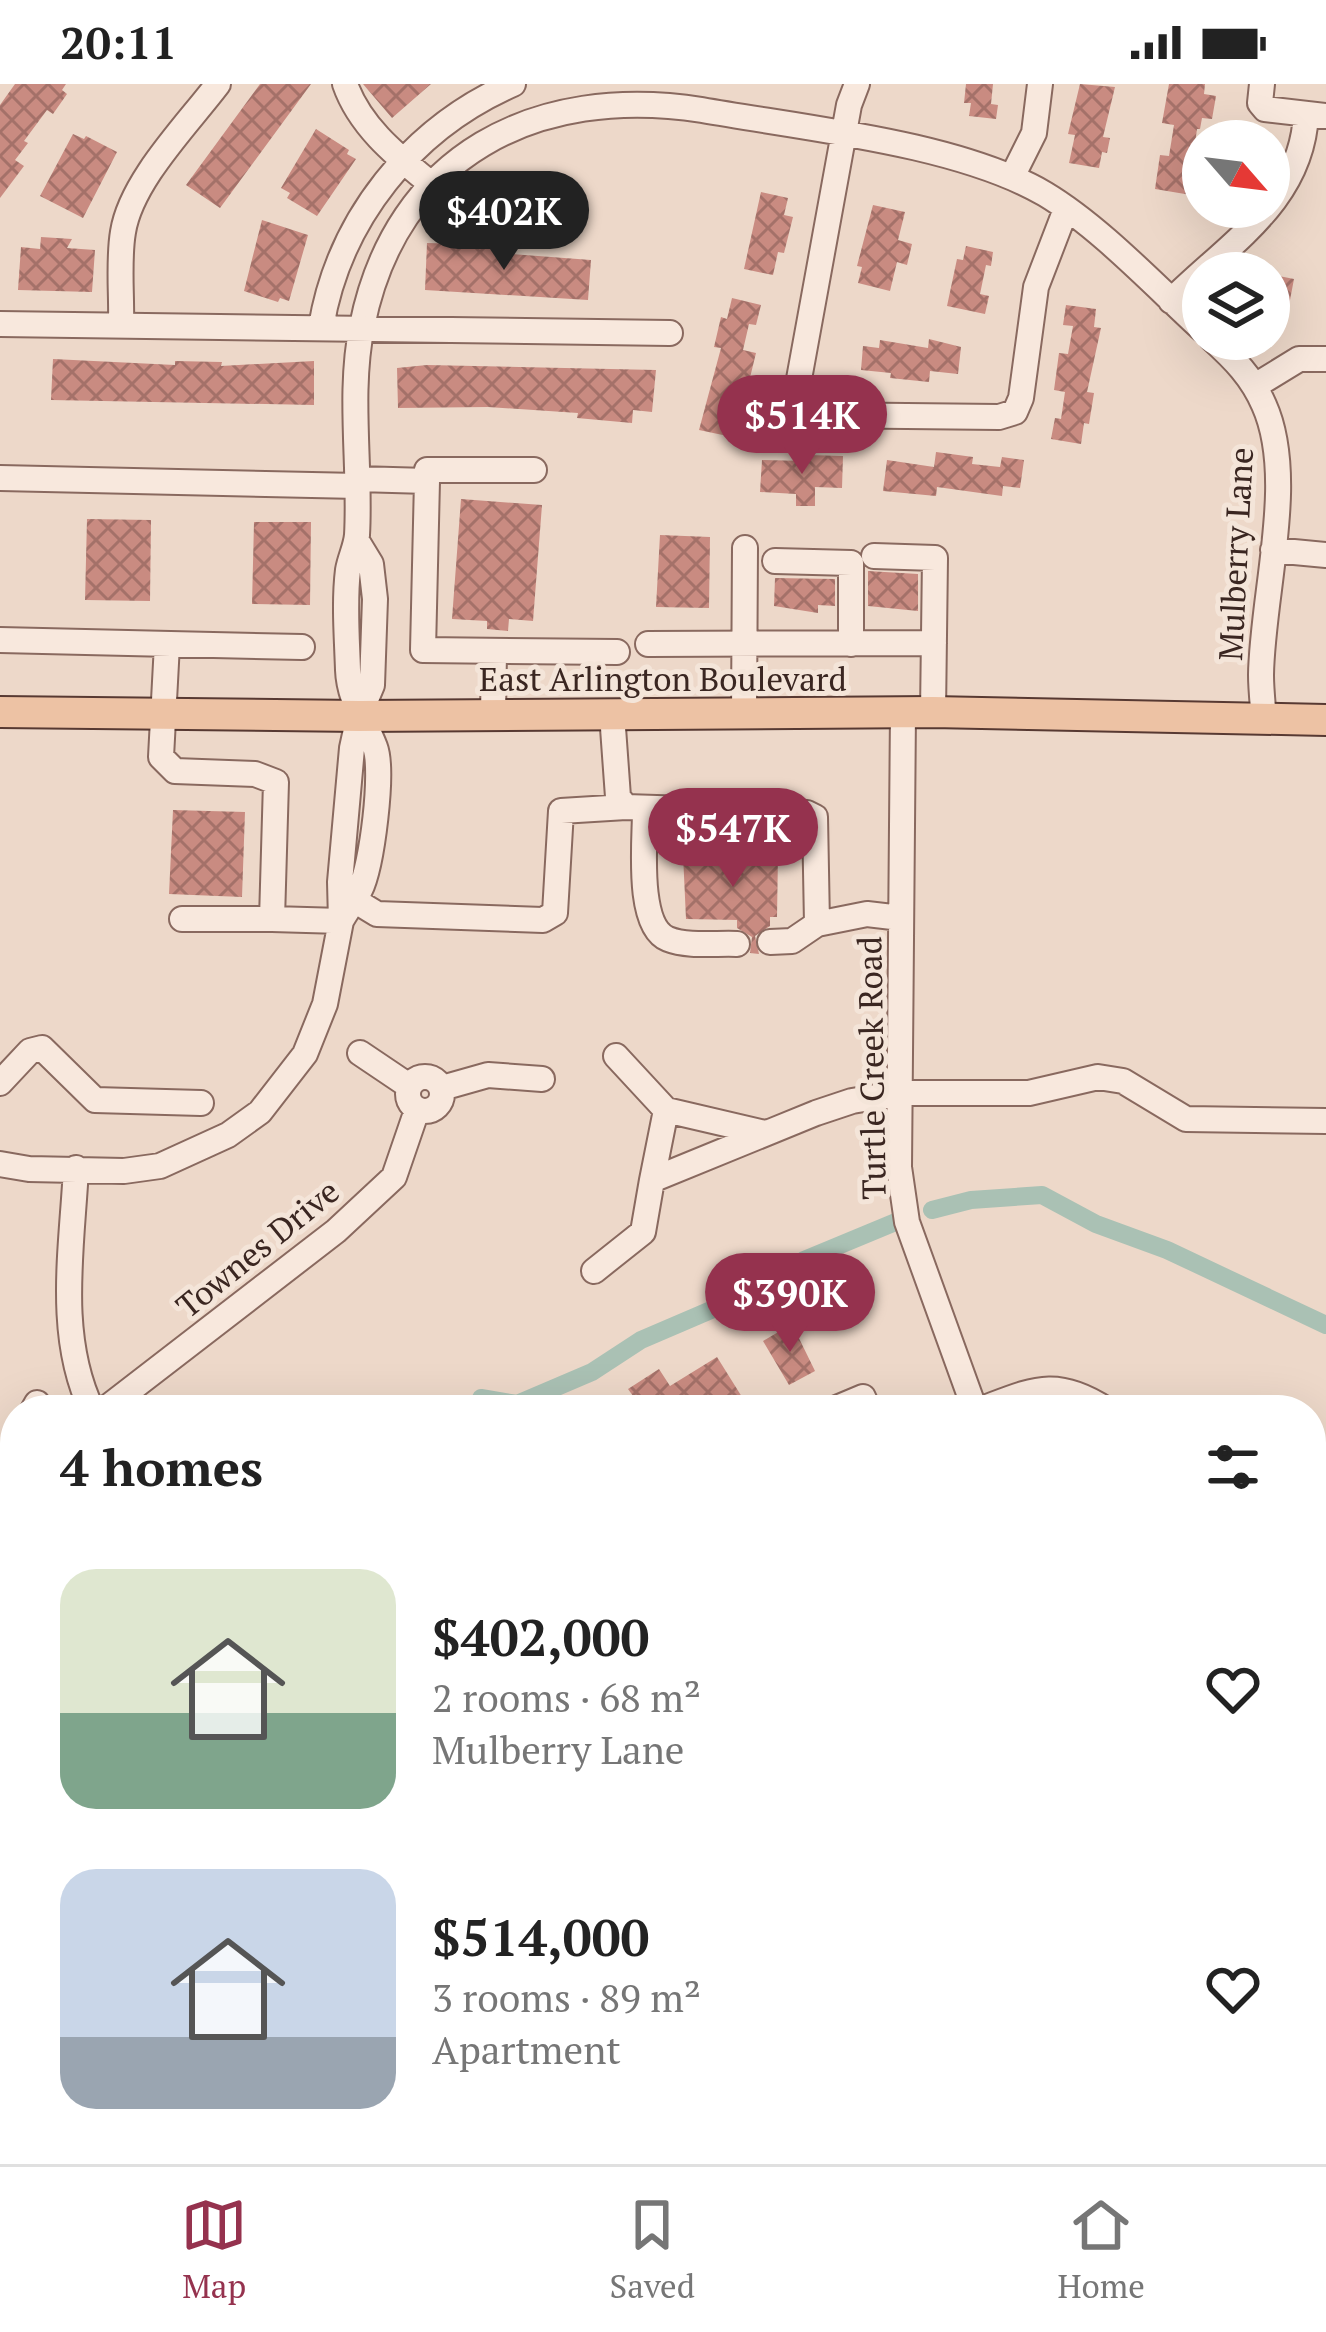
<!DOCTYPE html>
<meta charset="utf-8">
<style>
:root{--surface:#fff;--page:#f2f2f2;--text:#222;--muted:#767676;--line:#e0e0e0;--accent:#95324e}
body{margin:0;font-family:"PT Serif",serif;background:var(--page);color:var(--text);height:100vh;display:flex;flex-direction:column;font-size:45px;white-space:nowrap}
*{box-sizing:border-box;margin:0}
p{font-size:39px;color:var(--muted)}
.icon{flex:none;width:66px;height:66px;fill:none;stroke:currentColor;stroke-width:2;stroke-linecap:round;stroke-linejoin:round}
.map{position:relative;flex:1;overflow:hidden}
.drawer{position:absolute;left:0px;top:1311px;width:1326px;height:771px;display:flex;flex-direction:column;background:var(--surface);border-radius:48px 48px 0 0;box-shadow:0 12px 48px #0002}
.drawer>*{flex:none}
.needle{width:78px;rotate:118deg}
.tools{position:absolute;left:1182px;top:36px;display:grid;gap:24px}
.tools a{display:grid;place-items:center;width:108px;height:108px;border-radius:50%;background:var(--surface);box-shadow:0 12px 48px #0002;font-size:60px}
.price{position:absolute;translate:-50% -102px;padding:0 27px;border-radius:42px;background:var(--accent);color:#fff;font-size:39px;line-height:78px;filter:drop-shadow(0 3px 6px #0008)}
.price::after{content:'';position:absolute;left:50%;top:72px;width:36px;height:27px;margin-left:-18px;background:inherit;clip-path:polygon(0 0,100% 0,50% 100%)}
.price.on{background:#222;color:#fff}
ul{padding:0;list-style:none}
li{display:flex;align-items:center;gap:36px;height:300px;padding:0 60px}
li span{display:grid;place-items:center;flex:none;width:336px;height:240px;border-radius:36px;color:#555}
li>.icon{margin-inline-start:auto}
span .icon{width:144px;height:144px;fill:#fffc;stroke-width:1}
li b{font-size:51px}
h2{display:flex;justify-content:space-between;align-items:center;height:144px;padding:0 60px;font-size:51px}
.status{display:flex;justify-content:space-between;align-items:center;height:84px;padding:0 60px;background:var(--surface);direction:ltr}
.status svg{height:33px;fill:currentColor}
.tabs{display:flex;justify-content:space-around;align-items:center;height:168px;border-top:3px solid var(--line);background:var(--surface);font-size:33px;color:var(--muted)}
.tabs a{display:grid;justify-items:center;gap:6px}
.tabs .on{color:var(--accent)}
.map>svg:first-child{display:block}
</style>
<div class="status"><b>20:11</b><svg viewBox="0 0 49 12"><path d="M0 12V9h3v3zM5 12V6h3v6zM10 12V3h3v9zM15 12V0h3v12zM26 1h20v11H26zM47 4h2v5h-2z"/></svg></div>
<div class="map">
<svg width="1326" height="2080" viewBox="0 0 1326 2080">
<defs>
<pattern id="building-cross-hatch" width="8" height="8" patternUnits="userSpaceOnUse" patternTransform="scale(3)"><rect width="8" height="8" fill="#c98b81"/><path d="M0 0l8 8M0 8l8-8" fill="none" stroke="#a47169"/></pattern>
</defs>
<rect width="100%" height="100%" fill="#edd8c9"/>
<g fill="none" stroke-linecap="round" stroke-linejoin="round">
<!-- stream -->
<path stroke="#70907f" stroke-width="6" d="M451 2080 462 2067"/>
<!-- canal -->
<path stroke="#aac1b4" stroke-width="18" d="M932 1126 971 1116 1042 1111 1096 1140 1167 1166 1326 1241
M487 1326 481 1314 517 1320 592 1288 641 1256 753 1208 804 1176 898 1137"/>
</g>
<!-- building -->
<path fill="url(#building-cross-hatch)" d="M15 0H66L62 6 67 10 53 30 47 26 24 57 28 59 15 76 24 82 0 114V21Z
M260 0H311L220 124 186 101Z
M363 0H431L392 34Z
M966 0H993L991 20 998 21 996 35 969 32 971 19H964Z
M1080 0 1115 3 1103 53 1110 54 1107 69 1102 68 1099 84 1069 79 1075 51 1068 50Z
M1169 0H1205L1204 10 1216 12 1212 35 1202 34 1200 45H1197L1193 73 1203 74V113L1155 105 1160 71 1169 72 1174 41 1162 39Z
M316 45 349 66 347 70 356 75 317 132 287 114 290 109 281 104Z
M73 50 84 55 86 52 117 68 83 134 40 112Z
M761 108 788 114 784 131 793 133 784 169 778 168 773 191 744 185Z
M873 121 905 128 898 156 912 160 907 181 897 178 890 207 858 199 862 183 857 182Z
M262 136 308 151 289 217 280 214 278 218 244 207Z
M41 153 72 155 67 164 95 166 92 208 18 206 21 163 40 165Z
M427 159 499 161 498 169 591 176 588 216 425 206Z
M966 162 993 168 991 182 986 181 980 210 989 212 985 230 947 222 957 175 963 176Z
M1269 190 1294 195 1286 237 1269 234Z
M732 214 761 221 756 241 749 240 743 266 756 269 747 306 738 304 731 332 741 335 737 354 699 346 721 264 714 263 721 233 727 235Z
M1066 221 1096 225 1094 243 1101 244 1087 308 1094 309 1089 340 1084 339 1081 360 1051 355 1055 334 1061 335 1065 308 1054 306 1059 269 1068 270 1073 242 1063 241Z
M929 255 961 263 958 290 930 287 929 298 890 294 891 289 861 286 863 262 879 264 880 256 928 264Z
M53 275 175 281V277L222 278 221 282 314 277V321L51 316Z
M427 281 656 286 652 328 633 326 632 339 577 334 578 329 488 323 398 324 397 284Z
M936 368 973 373 972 380 1000 383 1002 373 1024 376 1020 404 1003 402 1002 412 937 403 936 412 883 407 887 376 934 383Z
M808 371 843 372 842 404 815 403V422H796V410L760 408 762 376 808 377Z
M461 415 542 421 533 537 509 535 508 547 487 545V537L452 535Z
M87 435 151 436 150 517 85 516Z
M254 438H311L310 521 252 520Z
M660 451 710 453 709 524 656 523Z
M868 487 918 490V527L868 522Z
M775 494 835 495V522L818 521V529L774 522Z
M173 726 245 728 242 813 169 810Z
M683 770 778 771 777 833H770V842L755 852 759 870 750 869 752 853 737 844V836L686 835Z
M792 1240 815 1287 789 1301 763 1257Z
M717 1273 742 1313 731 1320 735 1326H643L628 1305 659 1285 670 1302Z
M1326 1449V1511L1318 1514 1326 1540 1324 1681 1311 1644V1454Z"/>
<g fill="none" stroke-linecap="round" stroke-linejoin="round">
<!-- minor casing -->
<g stroke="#89695f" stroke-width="28">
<path id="minor" d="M345 0C360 43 397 72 431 100
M857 0 849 21 797 306V320L814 331 999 333 1015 328 1021 314 1036 203 1066 125
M1262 0 1260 19 1265 25 1326 32
M1012 93 1034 49 1040 0
M1171 217C1228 160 1302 118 1306 30
M0 240 670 249
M121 241C122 211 118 177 123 148 131 97 187 41 218 0
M321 243C339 135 412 44 513 0
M1212 255C1234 275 1252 293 1264 321 1297 394 1262 510 1261 591 1261 606 1263 622 1264 637
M1255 302 1299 275H1326
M0 394 358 402
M358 395 427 397 423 566 617 568
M427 397V386H534
M1273 466 1326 471
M874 472 935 474 933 628
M775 477 851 479V560
M0 556 302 563
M167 560 161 673 175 687 255 690 276 698 272 835 341 837
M648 560 934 559
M903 628 899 1083 907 1138 975 1326
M744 629 745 464
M612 630 618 713 626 723 807 729 815 733 817 840 867 830 901 834
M493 631 494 567
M645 727C645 757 636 842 668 855 688 863 716 859 737 860
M354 816 377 830 543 836 555 829 561 727 626 723
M182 835H272
M341 837C347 826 355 816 360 806 372 782 384 686 375 663 365 637 349 615 348 586 347 554 344 518 348 486 350 474 356 463 357 451 361 383 348 310 362 242 396 71 536 0 702 26 803 44 958 59 1045 110 1100 143 1155 202 1203 246
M770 858 792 857 817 840
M360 969 409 1002
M616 972 666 1026
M408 1010a17 17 0 1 1 34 0a17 17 0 1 1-34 0Z
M0 999 30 967 42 964 95 1016 201 1019
M442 1004 488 991 542 995
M765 1049 666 1026 652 1096 816 1029 852 1017 900 1009H1029L1098 993 1123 997 1186 1035 1326 1037
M0 1080 29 1085 124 1087 160 1082 228 1051 260 1028 305 970 325 920 341 837 340 798 352 664 359 632 372 601 375 515 371 480 357 457
M76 1084C72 1164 56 1252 92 1326
M594 1187 643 1148 652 1096
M33 1326 37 1319
M104 1326 336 1147 394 1093 417 1026
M832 1326 863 1313 869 1326
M979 1326C1033 1306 1055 1292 1107 1326
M1311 1370C1317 1390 1326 1413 1311 1428
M0 1380 15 1364
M0 1521 15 1544
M0 1569 15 1570
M0 1611 8 1608 15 1592
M0 1864 15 1818
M1311 1910 1326 1959
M0 1997 15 2002
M217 2067 229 2080
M805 2067 808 2080
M975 2067 980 2080
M68 2080 71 2067
M193 2080 196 2067
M371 2080 376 2067"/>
</g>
<!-- major casing -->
<g stroke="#573932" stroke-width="34">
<path id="major" d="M0 628 359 632 933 628 1326 636"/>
</g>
<!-- minor -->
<use href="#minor" stroke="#f8e8dd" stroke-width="24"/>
<!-- major -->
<use href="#major" stroke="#edc2a4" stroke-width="30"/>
</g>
<g text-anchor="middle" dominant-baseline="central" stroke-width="10" stroke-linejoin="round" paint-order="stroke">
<!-- street labels -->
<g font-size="33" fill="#3a2621" stroke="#f4e5d9">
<text transform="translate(1235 470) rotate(-87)">Mulberry Lane</text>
<text x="663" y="594">East Arlington Boulevard</text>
<text transform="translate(871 984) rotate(-91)">Turtle Creek Road</text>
<text transform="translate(257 1164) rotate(-39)">Townes Drive</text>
</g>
</g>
</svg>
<div class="tools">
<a><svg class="needle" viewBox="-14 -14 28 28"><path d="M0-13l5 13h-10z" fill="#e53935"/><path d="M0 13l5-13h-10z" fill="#767676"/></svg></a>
<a><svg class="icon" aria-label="layers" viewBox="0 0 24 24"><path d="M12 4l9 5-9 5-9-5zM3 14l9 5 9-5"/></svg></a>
</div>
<b class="price on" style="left:504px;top:189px">$402K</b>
<b class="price" style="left:802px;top:393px">$514K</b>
<b class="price" style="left:733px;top:806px">$547K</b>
<b class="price" style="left:790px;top:1271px">$390K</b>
<section class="drawer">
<h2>4 homes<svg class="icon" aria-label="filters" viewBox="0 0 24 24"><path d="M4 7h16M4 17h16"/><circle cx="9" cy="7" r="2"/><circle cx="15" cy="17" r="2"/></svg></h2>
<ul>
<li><span style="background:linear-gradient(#dfe7d0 60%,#7fa58c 0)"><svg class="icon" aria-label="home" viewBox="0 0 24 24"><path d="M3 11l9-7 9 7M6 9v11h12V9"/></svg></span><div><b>$402,000</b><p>2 rooms · 68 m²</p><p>Mulberry Lane</p></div><svg class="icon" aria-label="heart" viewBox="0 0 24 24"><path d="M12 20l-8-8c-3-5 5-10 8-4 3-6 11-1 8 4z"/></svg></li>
<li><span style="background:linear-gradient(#c9d6e8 70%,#9aa5b1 0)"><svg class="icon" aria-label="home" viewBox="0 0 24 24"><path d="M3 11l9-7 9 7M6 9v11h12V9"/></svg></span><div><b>$514,000</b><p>3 rooms · 89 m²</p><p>Apartment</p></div><svg class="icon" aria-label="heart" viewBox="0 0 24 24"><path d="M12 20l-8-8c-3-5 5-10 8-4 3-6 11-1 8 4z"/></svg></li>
</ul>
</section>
</div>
<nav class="tabs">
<a class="on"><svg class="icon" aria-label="map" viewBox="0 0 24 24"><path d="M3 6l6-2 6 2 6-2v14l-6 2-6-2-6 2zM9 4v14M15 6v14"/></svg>Map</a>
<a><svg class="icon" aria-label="saved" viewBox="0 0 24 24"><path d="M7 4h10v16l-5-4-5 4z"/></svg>Saved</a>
<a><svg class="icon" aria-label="home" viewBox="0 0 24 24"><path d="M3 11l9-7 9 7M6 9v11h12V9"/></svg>Home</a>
</nav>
